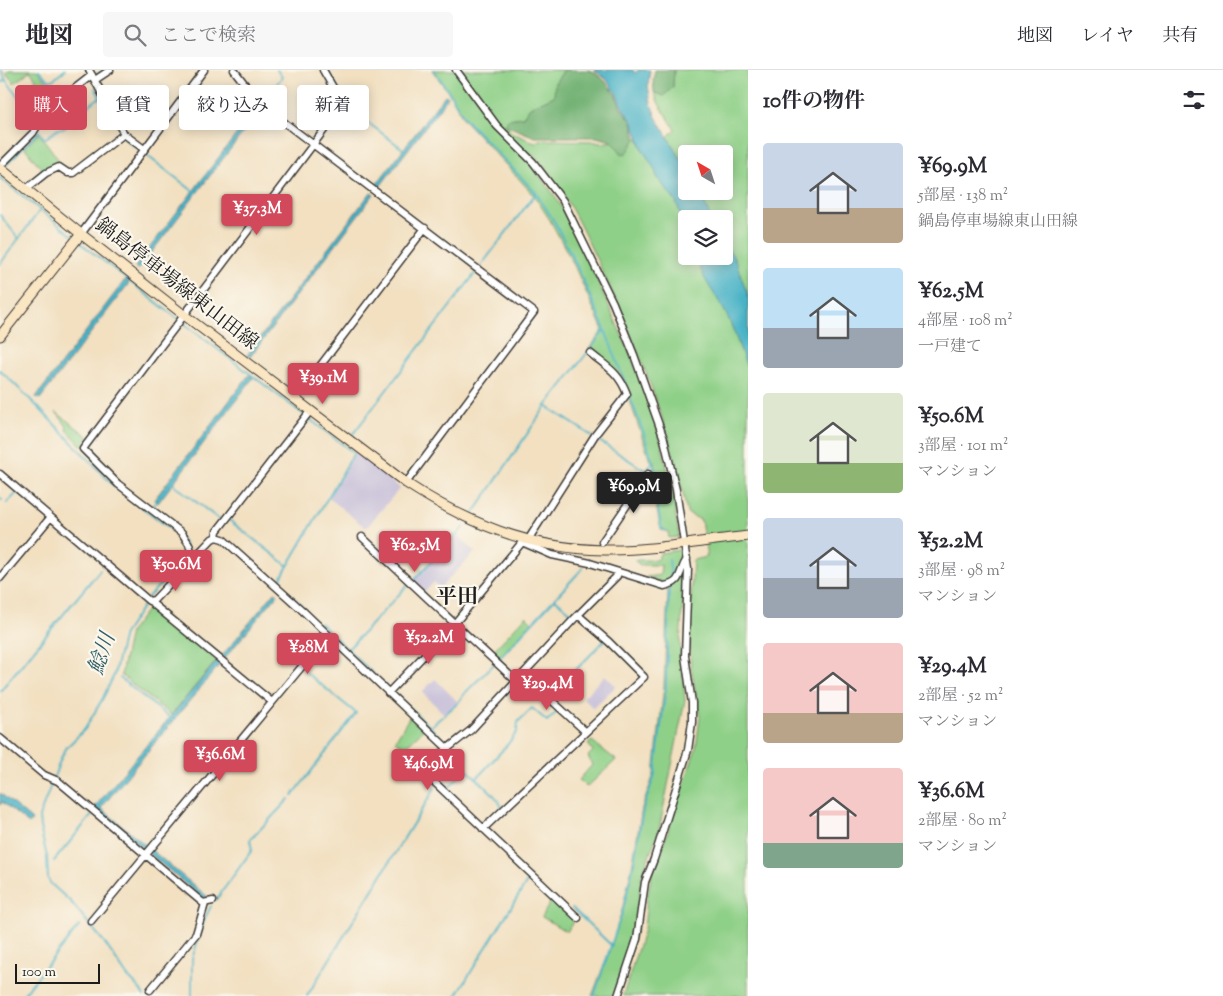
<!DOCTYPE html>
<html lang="ja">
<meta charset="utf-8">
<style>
:root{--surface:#fff;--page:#f7f7f7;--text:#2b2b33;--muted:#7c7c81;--line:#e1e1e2;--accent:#d1495b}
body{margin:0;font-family:"Sorts Mill Goudy","Noto Serif JP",serif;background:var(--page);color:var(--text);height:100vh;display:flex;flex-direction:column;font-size:19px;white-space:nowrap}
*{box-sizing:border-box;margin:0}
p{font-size:16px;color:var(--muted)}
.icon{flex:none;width:28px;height:28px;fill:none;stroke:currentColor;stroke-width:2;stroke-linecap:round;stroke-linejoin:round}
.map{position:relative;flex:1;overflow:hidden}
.drawer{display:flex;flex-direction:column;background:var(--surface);width:475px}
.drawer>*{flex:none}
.hud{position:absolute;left:15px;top:15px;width:475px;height:45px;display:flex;gap:10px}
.needle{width:32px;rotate:321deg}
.buttons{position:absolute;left:678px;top:75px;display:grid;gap:10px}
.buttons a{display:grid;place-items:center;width:55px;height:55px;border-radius:5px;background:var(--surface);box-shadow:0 2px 12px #0003;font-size:25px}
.scale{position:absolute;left:15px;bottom:12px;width:85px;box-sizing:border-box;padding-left:5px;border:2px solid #1c1c1c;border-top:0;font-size:14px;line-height:18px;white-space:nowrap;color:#1c1c1c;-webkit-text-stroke:4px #fbf7ec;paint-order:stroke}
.price{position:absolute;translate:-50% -42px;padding:0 11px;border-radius:5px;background:var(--accent);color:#fff;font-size:16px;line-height:32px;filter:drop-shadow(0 1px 2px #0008)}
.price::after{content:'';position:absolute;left:50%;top:30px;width:15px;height:11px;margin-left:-8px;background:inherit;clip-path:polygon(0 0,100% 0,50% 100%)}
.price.current{background:#222;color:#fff}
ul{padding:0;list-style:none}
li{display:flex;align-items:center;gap:15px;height:125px;padding:0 15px}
li span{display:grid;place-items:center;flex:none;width:140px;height:100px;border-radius:5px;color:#555}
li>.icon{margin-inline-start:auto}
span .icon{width:60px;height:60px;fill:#fffc;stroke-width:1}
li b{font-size:21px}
h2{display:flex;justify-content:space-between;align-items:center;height:60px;padding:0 15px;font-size:21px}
.pill{padding:0 18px;border-radius:5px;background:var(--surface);box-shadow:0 2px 12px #0003;font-size:18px;line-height:45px}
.pill.current{background:var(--accent);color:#fff}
header{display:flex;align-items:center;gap:30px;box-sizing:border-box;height:70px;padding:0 25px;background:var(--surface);border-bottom:1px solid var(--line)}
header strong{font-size:24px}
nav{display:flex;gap:28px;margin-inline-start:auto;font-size:18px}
.search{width:350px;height:45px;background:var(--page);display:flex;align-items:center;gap:12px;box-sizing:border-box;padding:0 18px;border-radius:5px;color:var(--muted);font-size:19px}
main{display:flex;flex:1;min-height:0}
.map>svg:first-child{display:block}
</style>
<header>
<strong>地図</strong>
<div class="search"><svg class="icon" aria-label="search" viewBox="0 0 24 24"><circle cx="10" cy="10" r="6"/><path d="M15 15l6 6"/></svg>ここで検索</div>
<nav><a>地図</a><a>レイヤ</a><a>共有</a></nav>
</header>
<main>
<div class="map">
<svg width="748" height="926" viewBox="0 0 748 926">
<rect width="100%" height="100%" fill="#fbf7ec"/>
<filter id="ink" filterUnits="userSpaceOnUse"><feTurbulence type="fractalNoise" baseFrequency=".02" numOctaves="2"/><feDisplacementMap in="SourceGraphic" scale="10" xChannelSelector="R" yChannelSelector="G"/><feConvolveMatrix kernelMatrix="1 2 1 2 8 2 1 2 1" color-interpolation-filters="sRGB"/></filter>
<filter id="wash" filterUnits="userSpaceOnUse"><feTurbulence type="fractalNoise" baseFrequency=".0096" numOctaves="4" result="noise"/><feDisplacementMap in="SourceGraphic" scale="20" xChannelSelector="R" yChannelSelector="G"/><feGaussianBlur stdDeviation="1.12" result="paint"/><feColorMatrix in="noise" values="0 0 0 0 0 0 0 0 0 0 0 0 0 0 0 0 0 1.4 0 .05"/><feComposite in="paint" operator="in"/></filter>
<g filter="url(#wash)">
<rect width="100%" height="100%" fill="#f2e0c1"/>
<!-- industrial -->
<path fill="#c7c0d9" d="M356 382 400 418 366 458 329 428Z
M458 465 475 482 440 518 434 512 425 522 414 511Z
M605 605 616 616 593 638 583 628Z
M435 609 458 632 444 644 422 622Z"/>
<!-- green -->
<path fill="#8fd088" stroke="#567652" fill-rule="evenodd" d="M9 0H37L47 12 35 20 31 14 36 9 30 1 14 13 6 3Z
M432 0H564L555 13V26L530 37 523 47 508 49 505 55 511 62 535 73 539 70 592 71 600 73 636 69 638 67 643 80 667 68 675 59 659 34 654 22 664 26 673 17 674 0H748V926H623L644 859 647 828 652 803 661 782 696 678 700 647 691 597 689 562 693 490 707 487 701 450 687 443C670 354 635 270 596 188 578 151 560 110 530 82L536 101 555 126 577 165 631 286 659 364 672 419 679 467 669 468 668 462 661 460 652 416 646 412 655 395 653 390H650L621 305 589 279 603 260 573 193 550 150 533 124 464 50 452 27ZM686 84H724V121H686ZM686 149H724V186H686Z
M39 63 61 93 44 102 25 78Z
M56 342 89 367 82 376 67 360 66 355Z
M679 480 683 484 685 502 680 573 685 630 659 760 641 808 637 859 614 926H592L612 874 622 840 632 797 642 738 654 704 664 616 668 520 666 513 646 507 660 505 661 495H640L634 490H658L660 483Z
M150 536 217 590 171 645 121 605 130 562Z
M526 546 532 552 497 590 490 584Z
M410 646 424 659 405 677 395 671Z
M592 671 616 690 587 717 579 710 592 695 588 686 593 681 588 674Z
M553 827 575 848 567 862 542 847Z"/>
<!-- forest -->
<path fill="#73b274" stroke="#486748" d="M564 0H588L594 2 605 11 615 24 621 38 632 52 636 69 627 83 622 84 612 71 596 67H535L505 55 508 49 523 47 530 37 554 26 555 13Z
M655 0H674L673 17 664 26 654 22 653 10Z"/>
<!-- water -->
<path fill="#48b2c6" stroke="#326771" d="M594 0H633L635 3 638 0H650L648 15 651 34 656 47 686 98V121H700L711 149H686V158L676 132 657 107 655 100 643 80 632 51 622 37 616 23 606 9Z
M445 25 448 27 378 119 375 116Z
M258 36 261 39 138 200 135 197Z
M371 122 374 124 250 287 247 285Z
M724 173 735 189 748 226V300C740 280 734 258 723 238 711 218 703 210 696 186H724Z
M125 210 129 213 40 329 36 327Z
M249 305 253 308 158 433 154 430Z
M275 522 278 524 224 589 221 587Z
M217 591 220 594 101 738 209 828 206 831 94 738Z
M0 723 32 750 29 754 2 732 0 735Z"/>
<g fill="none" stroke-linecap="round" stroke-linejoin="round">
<!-- stream -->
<path stroke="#48b2c6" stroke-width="2" d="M1 0 6 10 20 29 27 44 35 54
M39 0 48 10H53L65 0
M327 0 344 31
M434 0 449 22 466 50 536 123 554 151 575 192 605 260 625 312
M96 5 104 0
M0 13 6 10
M95 18 106 38
M263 32 282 7 277 0
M347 37 403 79
M125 69 140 80
M145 84 193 121
M7 94 39 61 44 68H46L58 59H63L73 51 75 46 100 27
M0 108 73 166
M0 145 19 169
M79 172 178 249
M0 194 40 140
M480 197 536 123
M182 252 354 383 278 513 306 540
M0 300 35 334 114 416 176 463C185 472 188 479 183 491L148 527
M629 324 644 364 655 400 652 405 661 457 666 461
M546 336 592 366
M353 364 477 201
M596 369 646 401
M645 403 652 393
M173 414 221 451
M0 429 2 430
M7 433 17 423
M153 438 156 431
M474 443 546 336 605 260
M229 450 288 496
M669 489 671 509
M413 511 464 457
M555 529 574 545
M320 553 387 617
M348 579 409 514
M497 591 583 498
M120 608 170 648
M0 621 100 500
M394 623 449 675
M547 623 559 610 563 613 604 571 603 570
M430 657 458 633 465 623 494 594
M452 678C456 682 455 688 459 692 470 704 497 723 502 738
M477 708 508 674 517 662 518 652 532 638 547 651 559 640
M447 720 466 698
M293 725 356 643 304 601
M54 791 92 745
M216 830 252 780 250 770 289 729
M572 838 612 876
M22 926 79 856
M144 926 139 918 127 906 104 872 71 832 51 814 48 809 47 787 40 757 39 747 61 688 67 677 85 659 103 628 114 605 124 564 146 531
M192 926V889L205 848 211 836
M307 926 435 718
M456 926 530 807
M594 926 623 840 633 797 643 739 655 704 666 617 669 520"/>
</g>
</g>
<g filter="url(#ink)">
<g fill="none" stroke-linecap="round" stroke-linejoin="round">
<!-- street casing -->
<g stroke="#3c3935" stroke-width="9">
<path id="street" d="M89 0 124 64 144 79
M234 0 260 34 534 242 406 413
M456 0 497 56 533 92 563 131 613 233 634 285 664 369 676 420 688 499 685 586 692 633V652L688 680 654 789 645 812 637 869 618 926
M95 10 110 0
M0 96 33 63 45 43 52 36 92 5
M26 119 46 103 59 97 68 103H73L124 64
M81 164 204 0
M295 329 425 158
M0 404 149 531 154 530 212 469 216 467 223 469 303 541 448 679
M216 467 217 461 311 340
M362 467 516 611
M528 470 595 365 627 324C619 302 607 297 590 283
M522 472 552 485 590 493 664 516C683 513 678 502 687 489
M602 472 648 404
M193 488 189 474 182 463 118 414 83 379 343 35 323 0
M0 508 50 448
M151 531 153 534 272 632
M523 604 586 662
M388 623 455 553 524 470
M0 668 44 705 58 711 203 833 213 831
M483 759 644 607 609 572 578 545
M578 848 430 708 426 700C428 692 463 667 472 659L575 548 617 506 616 502
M91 851 328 565
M150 920 196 864 205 834"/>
</g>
<!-- secondary casing -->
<g stroke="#3c3935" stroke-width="11">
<path id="secondary" d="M0 98 81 164 184 245 406 413C469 454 527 478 604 480 650 481 702 471 748 466
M0 266 81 164"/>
</g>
<!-- street -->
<use href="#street" stroke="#fff" stroke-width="6"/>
<!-- secondary -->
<use href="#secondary" stroke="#fbe6c4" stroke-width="9"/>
</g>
</g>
<g text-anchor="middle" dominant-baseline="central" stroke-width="4.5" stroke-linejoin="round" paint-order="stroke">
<!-- street labels -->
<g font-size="20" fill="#1c1c1c" stroke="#fbf7ec">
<text transform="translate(176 215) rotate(38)">鍋島停車場線東山田線</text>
</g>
<!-- neighbourhood labels -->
<g font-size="21" font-weight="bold" fill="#1c1c1c" stroke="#fbf7ec">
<text x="457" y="528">平田</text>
</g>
<!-- water labels -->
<g font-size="21" font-style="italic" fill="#306068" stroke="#fbf7ec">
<text transform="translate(103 584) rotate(-71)">鯰川</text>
</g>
</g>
</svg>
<div class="buttons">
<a><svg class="needle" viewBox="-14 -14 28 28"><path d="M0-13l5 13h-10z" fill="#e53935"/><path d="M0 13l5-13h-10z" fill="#7c7c81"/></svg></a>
<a><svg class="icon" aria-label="layers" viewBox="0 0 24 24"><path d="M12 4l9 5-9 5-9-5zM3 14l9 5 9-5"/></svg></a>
</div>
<div class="scale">100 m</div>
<b class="price" style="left:257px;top:166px">¥37.3M</b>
<b class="price" style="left:323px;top:335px">¥39.1M</b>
<b class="price current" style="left:634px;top:444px">¥69.9M</b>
<b class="price" style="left:415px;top:503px">¥62.5M</b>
<b class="price" style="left:176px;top:522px">¥50.6M</b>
<b class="price" style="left:429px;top:595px">¥52.2M</b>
<b class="price" style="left:308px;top:605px">¥28M</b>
<b class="price" style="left:547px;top:641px">¥29.4M</b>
<b class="price" style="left:220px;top:712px">¥36.6M</b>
<b class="price" style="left:428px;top:721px">¥46.9M</b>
<div class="hud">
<a class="pill current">購入</a>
<a class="pill">賃貸</a>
<a class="pill">絞り込み</a>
<a class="pill">新着</a>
</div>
</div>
<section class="drawer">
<h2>10件の物件<svg class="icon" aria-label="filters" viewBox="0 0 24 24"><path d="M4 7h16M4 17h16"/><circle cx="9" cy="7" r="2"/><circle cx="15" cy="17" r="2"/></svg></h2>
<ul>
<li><span style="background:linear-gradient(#c9d6e8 65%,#b9a48a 0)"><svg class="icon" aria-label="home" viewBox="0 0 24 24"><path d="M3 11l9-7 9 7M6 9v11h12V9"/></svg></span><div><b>¥69.9M</b><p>5部屋 · 138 m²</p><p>鍋島停車場線東山田線</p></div></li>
<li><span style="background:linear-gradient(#bfe0f5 60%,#9aa5b1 0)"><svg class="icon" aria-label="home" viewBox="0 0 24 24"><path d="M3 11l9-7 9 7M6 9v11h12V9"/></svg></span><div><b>¥62.5M</b><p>4部屋 · 108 m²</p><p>一戸建て</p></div></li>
<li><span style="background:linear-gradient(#dfe7d0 70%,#8fb573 0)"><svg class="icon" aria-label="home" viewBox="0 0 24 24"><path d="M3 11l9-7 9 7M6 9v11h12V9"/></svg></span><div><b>¥50.6M</b><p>3部屋 · 101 m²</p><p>マンション</p></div></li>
<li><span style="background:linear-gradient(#c9d6e8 60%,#9aa5b1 0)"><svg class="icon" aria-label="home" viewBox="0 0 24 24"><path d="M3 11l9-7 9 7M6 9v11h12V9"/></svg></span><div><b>¥52.2M</b><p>3部屋 · 98 m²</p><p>マンション</p></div></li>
<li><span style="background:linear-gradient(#f6c9c9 70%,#b9a48a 0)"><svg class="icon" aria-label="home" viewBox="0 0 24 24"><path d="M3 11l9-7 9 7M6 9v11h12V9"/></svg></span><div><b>¥29.4M</b><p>2部屋 · 52 m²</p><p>マンション</p></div></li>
<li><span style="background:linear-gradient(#f6c9c9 75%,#7fa58c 0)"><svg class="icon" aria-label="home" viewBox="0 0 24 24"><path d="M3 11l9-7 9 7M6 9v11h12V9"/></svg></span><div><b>¥36.6M</b><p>2部屋 · 80 m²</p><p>マンション</p></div></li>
</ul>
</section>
</main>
